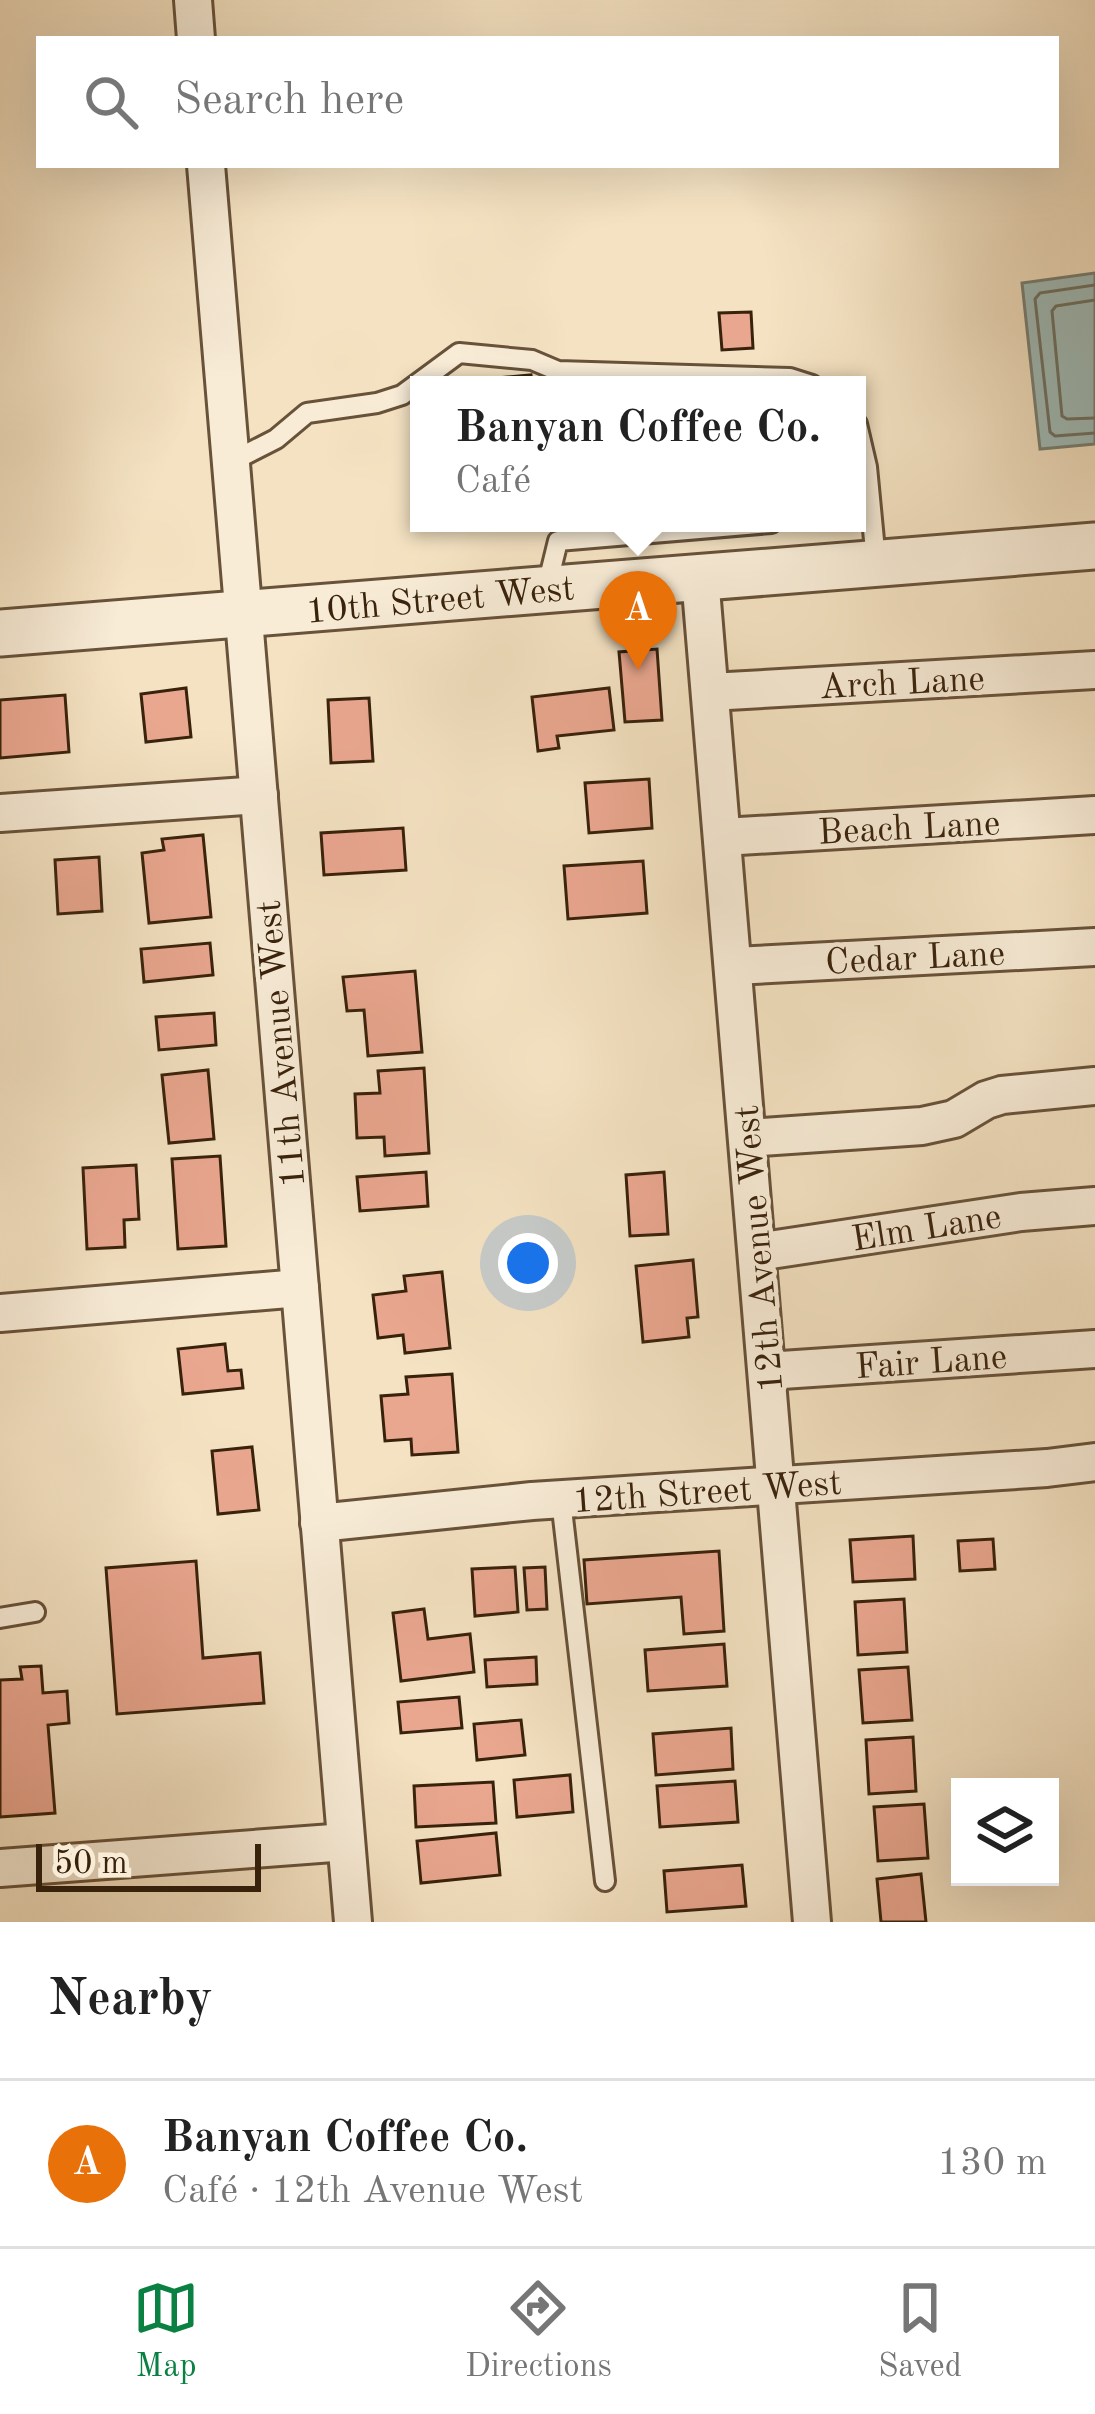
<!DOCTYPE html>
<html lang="en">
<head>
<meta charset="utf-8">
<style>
	:root { --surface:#fff; --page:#f2f2f2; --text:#222; --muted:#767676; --line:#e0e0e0; --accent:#0b8043 }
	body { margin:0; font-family:"Old Standard TT",serif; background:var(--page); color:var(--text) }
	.controls { position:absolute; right:36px; bottom:36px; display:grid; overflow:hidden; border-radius:0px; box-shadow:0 12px 48px #0002 }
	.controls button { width:108px; height:108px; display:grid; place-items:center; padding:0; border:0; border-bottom:3px solid var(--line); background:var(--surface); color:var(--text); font:60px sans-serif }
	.scale { position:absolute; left:36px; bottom:30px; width:225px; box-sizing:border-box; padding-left:12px; border:6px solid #39220b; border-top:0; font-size:33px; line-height:42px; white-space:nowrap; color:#39220b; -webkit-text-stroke:9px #f8ecd7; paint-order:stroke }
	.you { position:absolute; left:528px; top:1263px; width:42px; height:42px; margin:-30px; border:9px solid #fff; border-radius:50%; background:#1a73e8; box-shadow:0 0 0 18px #1a73e833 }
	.badge { display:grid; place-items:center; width:78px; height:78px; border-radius:50%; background:var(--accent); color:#fff; font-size:39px; font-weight:700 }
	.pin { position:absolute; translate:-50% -99px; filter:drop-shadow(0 3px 6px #0008) }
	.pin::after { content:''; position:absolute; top:63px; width:42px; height:36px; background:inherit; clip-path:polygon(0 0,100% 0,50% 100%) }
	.popup { position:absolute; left:410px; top:376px; width:456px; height:156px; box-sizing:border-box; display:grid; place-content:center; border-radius:0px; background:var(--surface); filter:drop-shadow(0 3px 9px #0005); font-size:39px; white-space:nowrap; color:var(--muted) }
	.popup b { font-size:45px; color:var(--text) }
	.popup::after { content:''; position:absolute; left:50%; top:100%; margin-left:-24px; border:24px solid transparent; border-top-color:var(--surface) }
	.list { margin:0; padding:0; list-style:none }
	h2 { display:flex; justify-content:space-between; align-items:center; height:156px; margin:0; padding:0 48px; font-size:51px }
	h2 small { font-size:39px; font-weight:400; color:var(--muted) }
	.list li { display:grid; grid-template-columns:78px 1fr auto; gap:36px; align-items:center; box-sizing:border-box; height:168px; padding:0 48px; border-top:3px solid var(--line) }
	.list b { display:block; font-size:45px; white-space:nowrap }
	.list p { margin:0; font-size:39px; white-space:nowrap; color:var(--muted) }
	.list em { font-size:39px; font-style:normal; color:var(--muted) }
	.icon { flex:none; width:66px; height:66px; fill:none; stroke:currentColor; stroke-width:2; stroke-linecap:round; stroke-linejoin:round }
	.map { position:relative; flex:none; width:1095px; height:1922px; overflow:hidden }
	.search { position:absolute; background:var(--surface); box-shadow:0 12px 48px #0002; left:36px; right:36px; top:36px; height:132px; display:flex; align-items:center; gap:30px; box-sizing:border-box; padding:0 42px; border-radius:0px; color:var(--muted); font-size:45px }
	.sheet { height:324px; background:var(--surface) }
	nav { display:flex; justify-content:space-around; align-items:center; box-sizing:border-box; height:168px; border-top:3px solid var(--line); background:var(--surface); font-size:33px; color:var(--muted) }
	nav a { display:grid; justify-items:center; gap:6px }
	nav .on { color:var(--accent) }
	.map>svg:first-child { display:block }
</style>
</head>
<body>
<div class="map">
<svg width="1095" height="1922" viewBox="0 0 1095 1922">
	<rect width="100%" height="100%" fill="#f4e2c2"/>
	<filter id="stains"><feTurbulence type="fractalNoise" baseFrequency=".00167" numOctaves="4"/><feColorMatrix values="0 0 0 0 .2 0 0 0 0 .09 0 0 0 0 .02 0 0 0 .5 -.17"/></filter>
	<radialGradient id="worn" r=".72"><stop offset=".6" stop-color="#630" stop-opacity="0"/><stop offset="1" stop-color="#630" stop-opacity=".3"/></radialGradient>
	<path fill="#9ebcba" stroke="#767e74" stroke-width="3" d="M1095,273V444L1040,449L1022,283Z"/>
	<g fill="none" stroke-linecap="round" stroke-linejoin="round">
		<g stroke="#6c6f62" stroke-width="3">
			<path d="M1095,285L1040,293L1035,299L1050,432L1055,436L1095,433"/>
			<path d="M1095,300L1056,306L1052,311L1062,416L1067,419L1095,418"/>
		</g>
	</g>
	<g fill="#eaa790" stroke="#39220b" stroke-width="3">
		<path d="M751,312L753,348L722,350L719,313Z"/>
		<path d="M531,375L532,385H452V382Z"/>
		<path d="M657,649L662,720L625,722L619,652Z"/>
		<path d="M186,688L191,737L146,742L141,694Z"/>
		<path d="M609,688L614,730L557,736L559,748L538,751L532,697Z"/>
		<path d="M65,695L69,752L0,758V700Z"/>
		<path d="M369,698L373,761L331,763L328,700Z"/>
		<path d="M649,779L652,828L589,833L585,783Z"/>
		<path d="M403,828L406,870L324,875L321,833Z"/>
		<path d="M203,835L211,917L149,923L142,853L164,850L162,839Z"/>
		<path d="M99,857L102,911L58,914L55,860Z"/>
		<path d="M643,861L647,913L568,919L564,866Z"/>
		<path d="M210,943L213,975L144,982L141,949Z"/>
		<path d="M415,971L422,1052L368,1056L364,1010L347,1011L343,977Z"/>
		<path d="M214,1013L216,1045L159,1050L156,1017Z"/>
		<path d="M424,1068L429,1153L385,1156L384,1137L357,1138L355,1094L380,1093L378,1071Z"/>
		<path d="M208,1070L214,1139L169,1143L162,1075Z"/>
		<path d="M220,1156L226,1246L178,1249L172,1159Z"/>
		<path d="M136,1165L139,1219L124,1220L125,1247L87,1249L83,1168Z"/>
		<path d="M426,1172L428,1206L360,1211L357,1177Z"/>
		<path d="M664,1172L668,1234L630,1236L626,1175Z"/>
		<path d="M693,1260L698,1317L687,1318L689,1337L643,1342L636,1266Z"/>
		<path d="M442,1272L450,1348L405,1353L403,1335L378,1338L373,1295L406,1291L404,1276Z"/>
		<path d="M225,1344L228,1371L241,1370L243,1388L183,1394L178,1349Z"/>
		<path d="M452,1374L458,1452L412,1455L411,1439L385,1441L381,1396L408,1394L406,1377Z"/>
		<path d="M252,1447L259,1510L218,1514L212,1451Z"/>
		<path d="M913,1536L915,1579L853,1582L850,1540Z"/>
		<path d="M993,1539L995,1569L960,1571L958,1541Z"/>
		<path d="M719,1551L724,1631L684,1634L681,1597L587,1604L584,1560Z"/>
		<path d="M196,1561L203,1658L260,1653L264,1703L117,1714L106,1568Z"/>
		<path d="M515,1567L518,1612L475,1616L472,1569Z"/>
		<path d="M545,1567L547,1609L527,1610L524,1568Z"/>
		<path d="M904,1599L907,1652L858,1655L855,1602Z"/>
		<path d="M424,1609L428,1639L470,1634L474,1672L401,1681L393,1613Z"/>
		<path d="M724,1644L727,1686L648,1691L645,1650Z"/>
		<path d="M536,1657L537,1684L487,1687L485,1660Z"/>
		<path d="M41,1666L43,1693L67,1691L69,1723L48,1725L55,1813L0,1817V1680L22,1679L20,1667Z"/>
		<path d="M908,1667L912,1720L863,1723L859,1670Z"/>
		<path d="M459,1697L462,1728L401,1733L398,1702Z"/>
		<path d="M521,1720L525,1755L477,1760L474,1724Z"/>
		<path d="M731,1728L733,1769L656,1775L653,1734Z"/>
		<path d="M913,1737L916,1791L869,1794L866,1740Z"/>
		<path d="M570,1775L573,1812L517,1817L514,1780Z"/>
		<path d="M735,1781L738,1822L660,1827L657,1786Z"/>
		<path d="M493,1782L496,1823L416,1827L414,1786Z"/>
		<path d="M924,1804L928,1858L878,1861L874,1807Z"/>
		<path d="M496,1833L500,1875L421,1883L417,1841Z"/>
		<path d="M742,1865L746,1906L667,1912L664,1871Z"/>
		<path d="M921,1874L926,1922H881L877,1879Z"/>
	</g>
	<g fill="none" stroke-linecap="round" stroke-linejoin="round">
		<defs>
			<g id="service">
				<path d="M857,424L867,467L876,561"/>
				<path d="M231,462L276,439L307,413L377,403L402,395L459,353L532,360L558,371L790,378L812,385"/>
				<path d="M547,586L558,541L771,523"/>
				<path d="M561,1500L605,1881"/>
				<path d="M0,1618L35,1612"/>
			</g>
			<g id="minor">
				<path d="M193,0L196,39"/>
				<path d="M206,165L353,1922"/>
				<path d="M700,577L812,1922"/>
				<path d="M710,692L1095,670"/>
				<path d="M0,813L259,795"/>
				<path d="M723,837L1095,815"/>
				<path d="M734,966L1095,947"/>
				<path d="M748,1138L922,1126L954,1119L986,1100L1002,1095L1095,1086"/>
				<path d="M757,1252L1021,1212L1095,1206"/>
				<path d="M0,1313L300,1288"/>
				<path d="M767,1371L1095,1349"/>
				<path d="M319,1523L532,1501L1047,1468L1095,1462"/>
				<path d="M0,1868L346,1842"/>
			</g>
			<path id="tertiary" d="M0,633L1095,546"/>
		</defs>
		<use href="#service" stroke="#685239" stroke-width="24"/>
		<use href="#minor" stroke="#685239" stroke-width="42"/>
		<use href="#tertiary" stroke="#685239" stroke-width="51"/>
		<use href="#service" stroke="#f8ecd7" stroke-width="18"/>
		<use href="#minor" stroke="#f8ecd7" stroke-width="36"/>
		<use href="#tertiary" stroke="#f8ecd7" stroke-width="45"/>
	</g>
	<g text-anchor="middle" stroke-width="9" stroke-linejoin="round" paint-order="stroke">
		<g font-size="36" fill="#39220b" stroke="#f8ecd7">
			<text transform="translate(440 598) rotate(-5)" y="13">10th Street West</text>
			<text transform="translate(902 681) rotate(-3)" y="13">Arch Lane</text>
			<text transform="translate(909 826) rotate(-3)" y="13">Beach Lane</text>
			<text transform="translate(915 956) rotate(-3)" y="13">Cedar Lane</text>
			<text transform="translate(279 1044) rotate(-95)" y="13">11th Avenue West</text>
			<text transform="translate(926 1226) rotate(-9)" y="13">Elm Lane</text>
			<text transform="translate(757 1249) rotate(-95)" y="13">12th Avenue West</text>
			<text transform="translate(931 1360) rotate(-4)" y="13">Fair Lane</text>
			<text transform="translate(707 1490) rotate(-4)" y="13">12th Street West</text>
		</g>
	</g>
	<rect width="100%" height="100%" filter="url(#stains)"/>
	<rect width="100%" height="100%" fill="url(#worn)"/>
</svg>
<div class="controls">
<button><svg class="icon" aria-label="layers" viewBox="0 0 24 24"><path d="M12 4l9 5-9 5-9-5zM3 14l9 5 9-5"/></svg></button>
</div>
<div class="scale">50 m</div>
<div class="you"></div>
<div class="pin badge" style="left:638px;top:670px;background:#e8710a">A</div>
<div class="popup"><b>Banyan Coffee Co.</b>Café</div>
<div class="search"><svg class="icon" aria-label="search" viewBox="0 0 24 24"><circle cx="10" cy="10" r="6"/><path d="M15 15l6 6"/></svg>Search here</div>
</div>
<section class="sheet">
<h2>Nearby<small></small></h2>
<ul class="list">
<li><span class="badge" style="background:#e8710a">A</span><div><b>Banyan Coffee Co.</b><p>Café · 12th Avenue West</p></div><em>130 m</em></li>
</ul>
</section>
<nav>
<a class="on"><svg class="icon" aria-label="map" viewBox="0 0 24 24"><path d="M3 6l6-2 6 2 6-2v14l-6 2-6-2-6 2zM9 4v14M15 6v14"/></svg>Map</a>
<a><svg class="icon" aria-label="directions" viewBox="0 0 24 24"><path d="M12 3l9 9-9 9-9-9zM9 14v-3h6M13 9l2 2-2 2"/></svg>Directions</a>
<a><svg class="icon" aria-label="saved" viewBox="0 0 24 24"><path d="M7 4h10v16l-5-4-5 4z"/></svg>Saved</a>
</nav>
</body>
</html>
